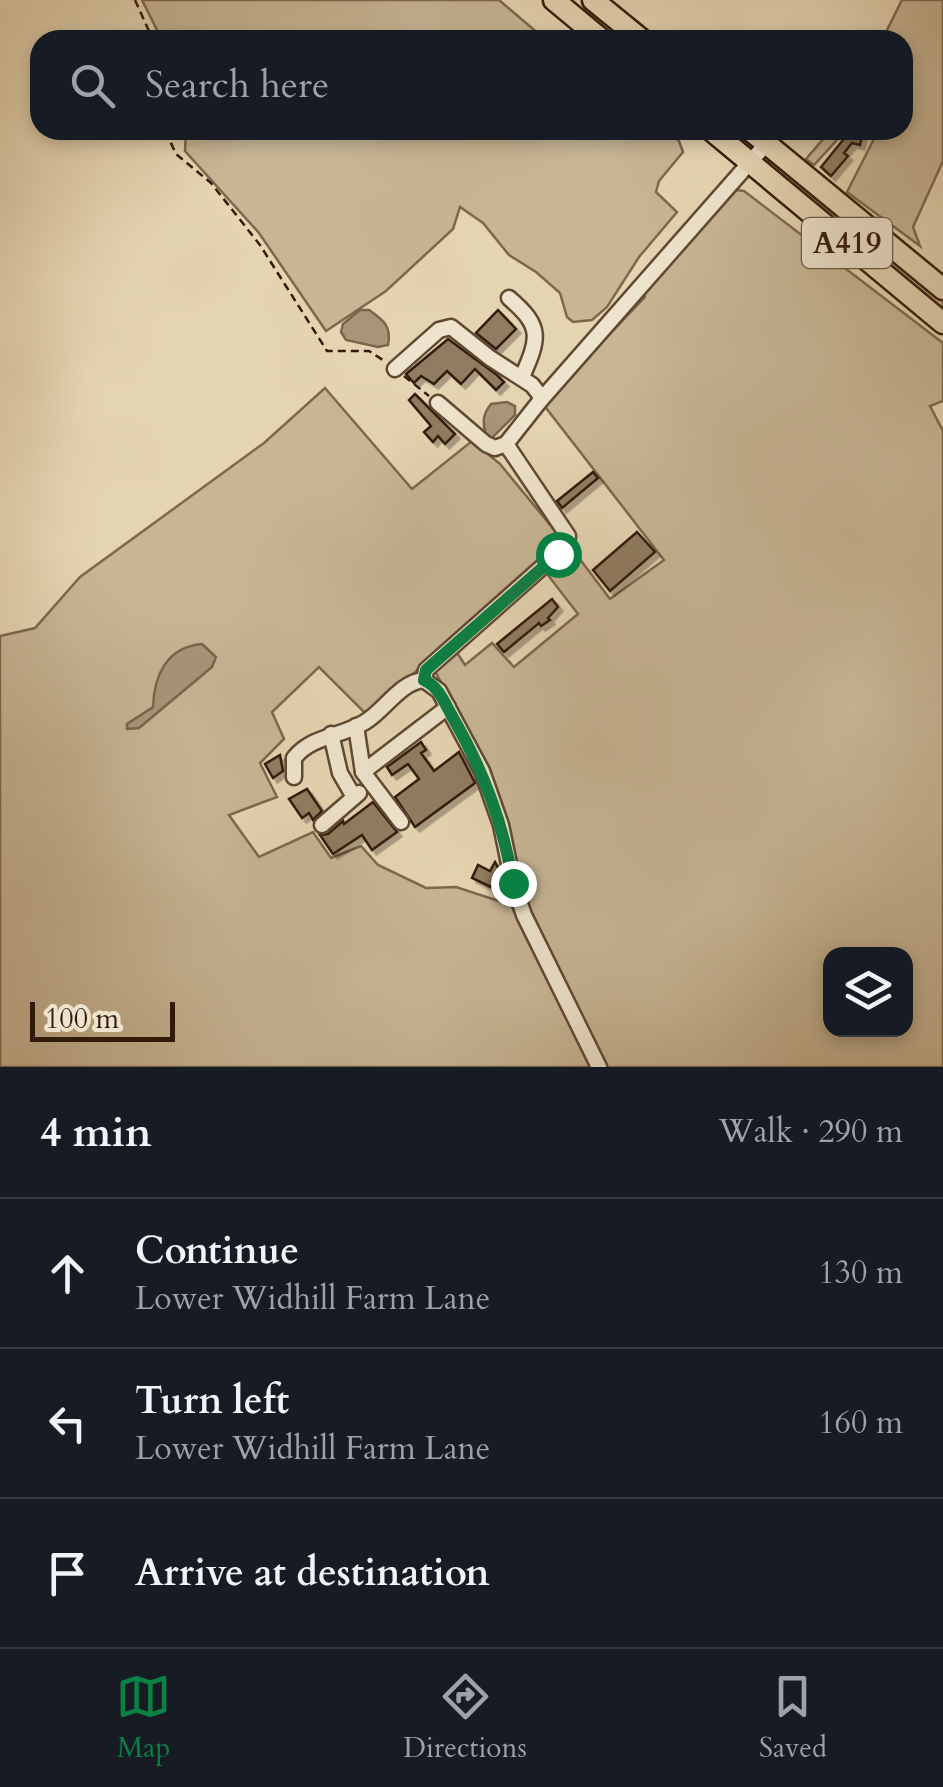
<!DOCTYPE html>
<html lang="en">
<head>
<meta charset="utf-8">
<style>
	:root { --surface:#171b24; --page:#242831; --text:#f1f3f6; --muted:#9ea1a6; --line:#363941; --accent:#0b8043 }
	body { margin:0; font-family:Cardo,serif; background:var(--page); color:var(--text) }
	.controls { position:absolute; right:30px; bottom:30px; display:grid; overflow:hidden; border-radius:20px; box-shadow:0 5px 15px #0003 }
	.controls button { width:90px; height:90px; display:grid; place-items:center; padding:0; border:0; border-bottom:2px solid var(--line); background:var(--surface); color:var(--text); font:50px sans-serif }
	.scale { position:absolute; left:30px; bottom:25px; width:145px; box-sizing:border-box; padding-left:10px; border:5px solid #331b09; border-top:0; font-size:28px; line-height:35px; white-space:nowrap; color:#331b09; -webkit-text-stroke:8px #eee3cc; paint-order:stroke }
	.stop { position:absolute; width:30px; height:30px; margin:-22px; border:8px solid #0b8043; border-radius:50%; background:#fff }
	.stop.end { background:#0b8043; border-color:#fff; box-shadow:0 2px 10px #0008 }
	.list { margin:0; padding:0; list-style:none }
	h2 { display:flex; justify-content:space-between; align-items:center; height:130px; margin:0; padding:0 40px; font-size:42px }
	h2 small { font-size:32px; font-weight:400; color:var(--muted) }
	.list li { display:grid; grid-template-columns:65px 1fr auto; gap:30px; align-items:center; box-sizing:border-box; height:150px; padding:0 40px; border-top:2px solid var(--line) }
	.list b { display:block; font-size:38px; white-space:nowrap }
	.list p { margin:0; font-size:32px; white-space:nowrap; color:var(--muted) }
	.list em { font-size:32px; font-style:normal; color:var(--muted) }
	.icon { flex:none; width:55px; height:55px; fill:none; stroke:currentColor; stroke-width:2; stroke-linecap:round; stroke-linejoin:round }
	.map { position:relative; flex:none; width:943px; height:1067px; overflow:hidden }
	.search { position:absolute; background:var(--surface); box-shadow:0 5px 15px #0003; left:30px; right:30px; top:30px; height:110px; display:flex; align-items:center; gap:25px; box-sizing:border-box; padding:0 35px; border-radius:30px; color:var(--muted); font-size:38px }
	.sheet { height:580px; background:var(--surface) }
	nav { display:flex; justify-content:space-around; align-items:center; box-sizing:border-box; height:140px; border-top:2px solid var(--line); background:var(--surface); font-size:28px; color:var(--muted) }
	nav a { display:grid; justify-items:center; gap:5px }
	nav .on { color:var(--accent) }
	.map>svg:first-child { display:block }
</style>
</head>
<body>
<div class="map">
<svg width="943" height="1067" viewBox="0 0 943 1067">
	<defs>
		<filter id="shadow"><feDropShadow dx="4.5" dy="4.5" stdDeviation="0" flood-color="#0004"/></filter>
	</defs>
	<rect width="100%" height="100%" fill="#e5d4b1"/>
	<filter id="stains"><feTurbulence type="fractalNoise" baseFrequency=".002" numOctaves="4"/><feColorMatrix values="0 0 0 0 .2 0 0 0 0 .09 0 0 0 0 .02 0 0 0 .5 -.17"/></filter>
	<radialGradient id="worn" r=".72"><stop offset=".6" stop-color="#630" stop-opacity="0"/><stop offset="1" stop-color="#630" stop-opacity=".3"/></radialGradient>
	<g fill="#c7b594" stroke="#7d684e" stroke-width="2.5" fill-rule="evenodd">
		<path d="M142,0H499L546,40H162Z"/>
		<path d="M902,0H943V161L913,227L920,246L847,192L876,135L864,130H903V40H882Z"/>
		<path d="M186,130H667L679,141L683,152L659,181L656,192L677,212L639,257L607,307L592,320L573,322L567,317L560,293L536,272L509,255L483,223L460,207L453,229L386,291L326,331L259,233L185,151Z"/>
		<path d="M831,130H846L814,165L806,159Z"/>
		<path d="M774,161L943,298V314L763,162Z"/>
		<path d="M729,189L744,191L943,343V401L930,406L943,431V1067H604L525,909L487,769L435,671L456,651L465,665L492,643L514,667L578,614L547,574L573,550L610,599L664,560L543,404L645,297L642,288ZM830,954H906V1030H830Z"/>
		<path d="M325,388L412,489L472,441L500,464L560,537V543L367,715L319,667L272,712L284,739L260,763L277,797L229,815L259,857L313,832L331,858L361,846L378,865L426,888L456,887L511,905L595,1067H0V636L35,628L80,577L264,443Z"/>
	</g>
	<g fill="#a89578" stroke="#79644c" stroke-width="2.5">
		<path d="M360,310H369C383,320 392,326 388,345L378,347L346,340L341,332L343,324Z"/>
		<path d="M507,402L515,406V415L492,438L486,434C482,422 483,414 491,404Z"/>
		<path d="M202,644L216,657L212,667L139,728L127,729V724L153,707C154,675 167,647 202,644Z"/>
	</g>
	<g fill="#907b60" stroke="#331b09" stroke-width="2.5" filter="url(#shadow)">
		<path d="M845,132L862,136L860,145L852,143L844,153L848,156L831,176L821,167L843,140Z"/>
		<path d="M498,310L516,329L496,349L476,333Z"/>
		<path d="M448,339L497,375L504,382L496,390L475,369L461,384L447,371L434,384L421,376L414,383L406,374Z"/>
		<path d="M415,394L455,434L445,444L438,436L433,442L424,432L431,426L409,400Z"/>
		<path d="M593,472L598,478L562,508L557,501Z"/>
		<path d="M637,532L655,552L610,591L593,570Z"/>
		<path d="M552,599L558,607L548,618L550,620L541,626L539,623L504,652L497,644Z"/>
		<path d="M421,742L426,750L421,753L434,771L459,752L475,783L415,827L395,797L419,779L408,764L392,775L387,767Z"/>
		<path d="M280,755L283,771L273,778L265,764Z"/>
		<path d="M307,789L322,811L313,820L309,813L302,818L289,799Z"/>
		<path d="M373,802L397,832L372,850L362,835L333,854L320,835L328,834L343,821L344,824Z"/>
		<path d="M495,862L500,871L491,887L472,878L478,865L490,871Z"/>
	</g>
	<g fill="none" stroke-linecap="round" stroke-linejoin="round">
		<defs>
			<g id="minor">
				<path d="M509,298C543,327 539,338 522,377"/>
				<path d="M395,369L439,330L451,327L490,358L532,385L540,395V401"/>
				<path d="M438,403L486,444L495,448L506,444"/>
				<path d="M506,444L540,401L766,144"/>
				<path d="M424,680L439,691L482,771L501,825L513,883L524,915L599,1067"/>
				<path d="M356,726L363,772L401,822"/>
				<path d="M331,734L340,773L354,797"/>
				<path d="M363,772L448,707"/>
				<path d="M294,777V758C313,735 341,737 365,722C385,710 400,682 424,680L426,670L567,545L568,536L506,444"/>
				<path d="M322,825L359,793"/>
			</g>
			<g id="highway">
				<path d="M554,0L602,40"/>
				<path d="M593,0L642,40"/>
				<path d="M711,130L943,323"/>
				<path d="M750,130L943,289"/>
			</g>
		</defs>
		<use href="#minor" stroke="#604933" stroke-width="19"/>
		<use href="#highway" stroke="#331b09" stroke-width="25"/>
		<g stroke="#331b09" stroke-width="2.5" stroke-dasharray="8 5" stroke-linecap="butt">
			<path d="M135,0L153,40"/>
			<path d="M170,130V141L176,154L211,183L260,245L327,351H369L386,362"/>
			<path d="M404,376L429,396"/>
		</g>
		<use href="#minor" stroke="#eee3cc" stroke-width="14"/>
		<use href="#highway" stroke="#e5d4b1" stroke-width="20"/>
	</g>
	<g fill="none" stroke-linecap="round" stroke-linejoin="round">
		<path stroke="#0b8043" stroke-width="12" d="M513,883C503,822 483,770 452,716C444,702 439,687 424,680L426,670L558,554"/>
	</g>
	<g text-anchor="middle" stroke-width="10" stroke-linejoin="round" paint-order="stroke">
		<rect fill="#eee3cc" stroke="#6b5744" stroke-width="2.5" x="802" y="218" width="90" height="50" rx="8"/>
		<g font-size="30" font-weight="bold" fill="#331b09">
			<text x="847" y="253">A419</text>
		</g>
	</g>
	<rect width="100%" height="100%" filter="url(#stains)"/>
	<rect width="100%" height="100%" fill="url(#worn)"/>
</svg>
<div class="controls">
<button><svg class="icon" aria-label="layers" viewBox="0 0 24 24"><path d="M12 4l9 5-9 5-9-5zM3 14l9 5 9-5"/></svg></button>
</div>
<div class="scale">100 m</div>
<div class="stop" style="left:558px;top:554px"></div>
<div class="stop end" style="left:513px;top:883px"></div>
<div class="search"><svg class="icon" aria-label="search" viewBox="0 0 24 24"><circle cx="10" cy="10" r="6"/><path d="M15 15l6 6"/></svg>Search here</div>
</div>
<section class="sheet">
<h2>4 min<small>Walk · 290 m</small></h2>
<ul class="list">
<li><svg class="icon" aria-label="ahead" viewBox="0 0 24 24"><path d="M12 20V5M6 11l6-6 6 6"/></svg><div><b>Continue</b><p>Lower Widhill Farm Lane</p></div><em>130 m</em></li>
<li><svg class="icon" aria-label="left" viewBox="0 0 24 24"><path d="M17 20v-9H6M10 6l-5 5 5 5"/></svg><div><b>Turn left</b><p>Lower Widhill Farm Lane</p></div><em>160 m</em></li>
<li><svg class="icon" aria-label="arrive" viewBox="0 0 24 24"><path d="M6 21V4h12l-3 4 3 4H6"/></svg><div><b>Arrive at destination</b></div></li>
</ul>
</section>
<nav>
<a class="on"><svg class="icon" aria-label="map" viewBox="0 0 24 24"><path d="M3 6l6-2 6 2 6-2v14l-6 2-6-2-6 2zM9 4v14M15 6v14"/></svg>Map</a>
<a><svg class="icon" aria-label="directions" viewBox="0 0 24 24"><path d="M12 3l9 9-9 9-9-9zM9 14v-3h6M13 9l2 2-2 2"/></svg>Directions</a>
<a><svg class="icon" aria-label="saved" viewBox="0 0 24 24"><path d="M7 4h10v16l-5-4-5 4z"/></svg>Saved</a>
</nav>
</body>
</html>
